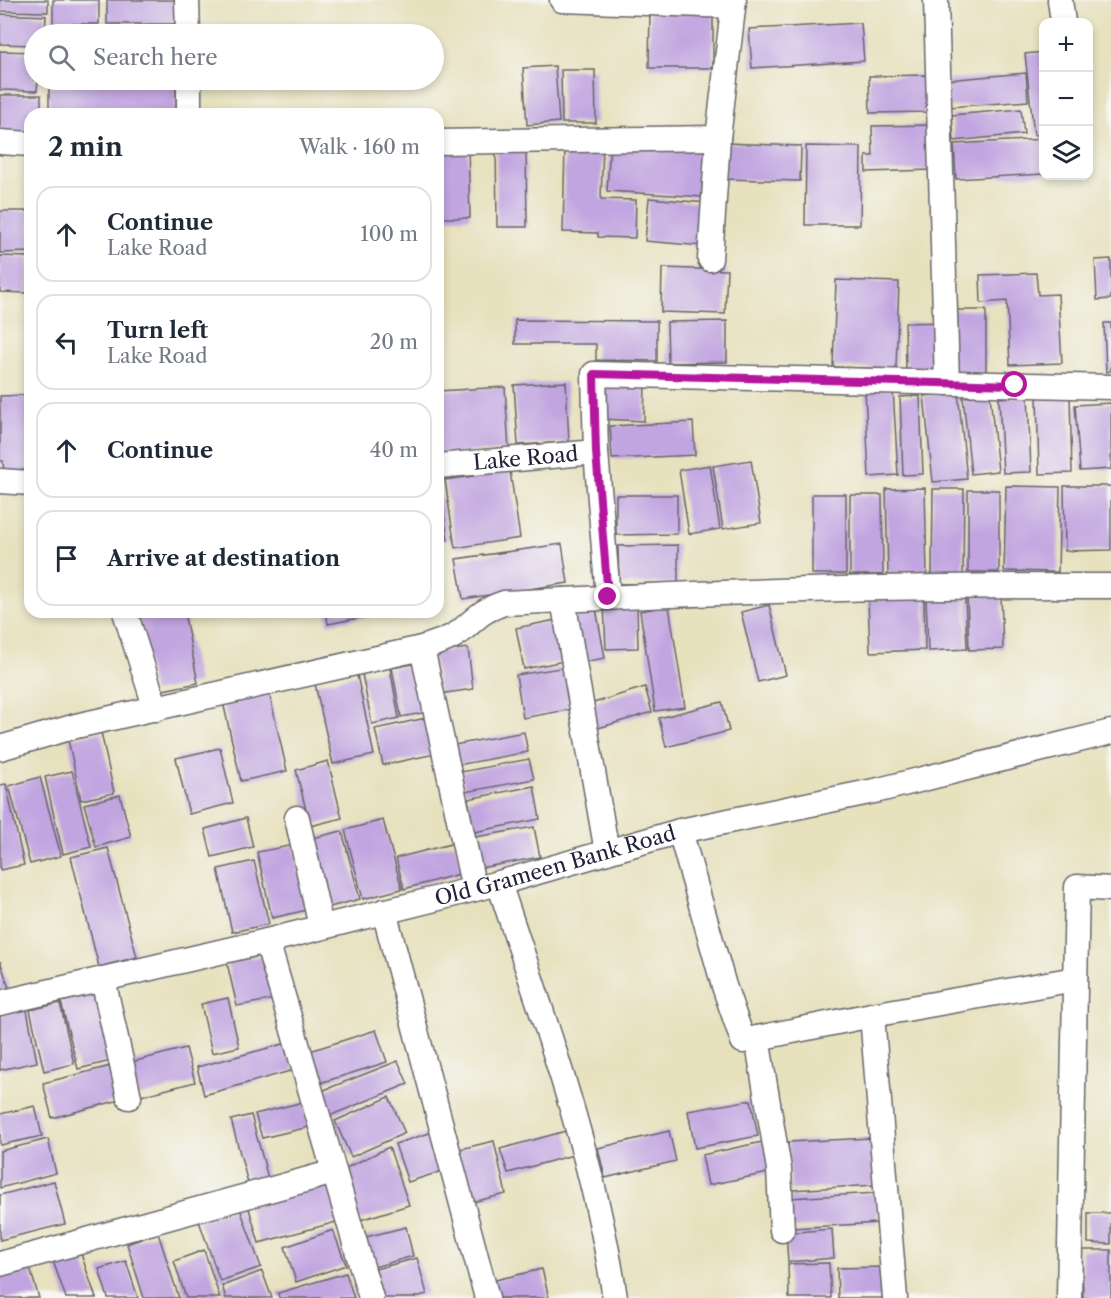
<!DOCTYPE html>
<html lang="en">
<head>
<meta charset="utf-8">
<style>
	:root { --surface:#fff; --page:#f6f6f7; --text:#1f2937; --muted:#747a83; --line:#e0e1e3 }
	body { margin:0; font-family:"Libre Caslon Text",serif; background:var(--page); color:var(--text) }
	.controls { position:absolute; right:18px; top:18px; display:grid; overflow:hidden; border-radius:12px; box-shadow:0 3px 9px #0003 }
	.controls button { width:54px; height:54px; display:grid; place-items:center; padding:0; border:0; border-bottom:2px solid var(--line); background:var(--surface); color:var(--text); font:30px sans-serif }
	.stop { position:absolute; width:18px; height:18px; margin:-14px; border:4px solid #b5179e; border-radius:50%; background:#fff }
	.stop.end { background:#b5179e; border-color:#fff; box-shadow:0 2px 6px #0008 }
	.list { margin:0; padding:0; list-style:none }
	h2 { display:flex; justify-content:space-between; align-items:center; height:78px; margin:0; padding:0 24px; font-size:26px }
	h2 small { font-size:20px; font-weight:400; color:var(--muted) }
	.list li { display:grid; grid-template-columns:39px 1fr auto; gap:18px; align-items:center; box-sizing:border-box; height:96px; margin:0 12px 12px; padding:0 12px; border:2px solid var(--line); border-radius:18px }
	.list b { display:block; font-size:22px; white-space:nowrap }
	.list p { margin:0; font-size:20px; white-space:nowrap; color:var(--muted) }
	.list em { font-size:20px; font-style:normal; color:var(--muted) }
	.icon { flex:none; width:33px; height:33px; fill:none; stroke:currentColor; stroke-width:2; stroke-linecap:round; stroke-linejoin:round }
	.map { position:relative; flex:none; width:1111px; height:1298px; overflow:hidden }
	.search { position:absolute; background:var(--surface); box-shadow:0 3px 9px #0003; left:24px; top:24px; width:420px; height:66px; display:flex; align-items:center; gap:15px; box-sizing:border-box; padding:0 21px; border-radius:33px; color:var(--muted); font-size:22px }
	.panel { position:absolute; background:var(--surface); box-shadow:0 3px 9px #0003; left:24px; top:108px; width:420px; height:510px; border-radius:18px }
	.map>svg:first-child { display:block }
</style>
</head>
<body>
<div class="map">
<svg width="1111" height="1298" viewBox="0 0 1111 1298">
	<rect width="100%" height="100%" fill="#f6f6f2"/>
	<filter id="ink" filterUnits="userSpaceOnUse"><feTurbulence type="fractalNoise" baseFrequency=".0167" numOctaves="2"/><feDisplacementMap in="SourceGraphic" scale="12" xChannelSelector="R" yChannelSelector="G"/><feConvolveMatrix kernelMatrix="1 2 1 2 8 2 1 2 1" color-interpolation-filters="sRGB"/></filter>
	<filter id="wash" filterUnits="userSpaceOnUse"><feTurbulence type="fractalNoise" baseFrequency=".008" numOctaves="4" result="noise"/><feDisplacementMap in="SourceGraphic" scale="24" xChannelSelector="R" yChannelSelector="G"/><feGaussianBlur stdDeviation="1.35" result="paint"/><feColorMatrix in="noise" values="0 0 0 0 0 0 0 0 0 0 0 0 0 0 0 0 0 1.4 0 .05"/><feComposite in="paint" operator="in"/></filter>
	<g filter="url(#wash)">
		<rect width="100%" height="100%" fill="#e7e1be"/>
		<g id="blocks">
			<g fill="#c1a5e0">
				<path d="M0,0H48V12L0,11Z"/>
				<rect x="53" y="0" width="46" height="24"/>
				<rect x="107" y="0" width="68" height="24"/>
				<path d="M650,10L713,11V68H649Z"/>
				<path d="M0,14L46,16L45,34H34V45L0,44Z"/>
				<path d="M861,23L864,61L752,68L749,29Z"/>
				<path d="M0,51L34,52V80H38L37,91L0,90Z"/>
				<path d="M1044,52V134L1034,135L1025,54Z"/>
				<path d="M555,66L559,122L527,125L523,68Z"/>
				<path d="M561,70H595L596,123H562Z"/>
				<path d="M1026,73L1028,101L949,107L947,80Z"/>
				<path d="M930,75L931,112L870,113L869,76Z"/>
				<path d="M49,82L176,83V114H49Z"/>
				<path d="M0,95H41V114H30V135H0Z"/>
				<path d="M1021,109L1024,134L954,141L952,115Z"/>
				<path d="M932,125L933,170L866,172V156H873L872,126Z"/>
				<path d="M1044,139V174L956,179L954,144Z"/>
				<path d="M610,143L707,148L704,197L607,191Z"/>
				<path d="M725,143L801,146L800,181L724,179Z"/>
				<path d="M526,144L527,227H497L496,145Z"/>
				<path d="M565,145L603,146L601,199L636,200L635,238L598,237V233L563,232Z"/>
				<path d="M438,146H468L470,218H438Z"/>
				<path d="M806,146L861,147L860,225H805Z"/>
				<path d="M649,198L707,203L703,246L645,241Z"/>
				<path d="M0,211H30V252L0,253Z"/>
				<path d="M0,256L28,257L27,293L0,292Z"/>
				<path d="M1111,259V299L1097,300L1095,260Z"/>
				<path d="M662,268L727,270L725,314L661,312Z"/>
				<path d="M1036,273L1038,295L1058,294L1062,363L1010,365L1007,301L981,303L980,275Z"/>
				<path d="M836,280L899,282L896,369L833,367Z"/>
				<path d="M950,310H986V373H949Z"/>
				<path d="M515,320L657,321V361L596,360V344H515Z"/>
				<path d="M727,321V362L668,363L667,322Z"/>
				<path d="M942,322L943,370L906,371L905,323Z"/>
				<path d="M1104,323H1111V371L1106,372Z"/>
				<path d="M566,382L569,442L518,445L514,385Z"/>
				<path d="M603,382L645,384L644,421L601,419Z"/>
				<path d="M505,387L509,450L438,454V391Z"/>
				<path d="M893,389L898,475L869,477L865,390Z"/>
				<path d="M958,392L967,479L933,482L924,396Z"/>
				<path d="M30,395V475H4L3,461H0V396Z"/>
				<path d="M990,395L998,471L971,474L963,397Z"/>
				<path d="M920,396L923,474L903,475L900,397Z"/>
				<path d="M1028,396L1031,472L1003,473L999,398Z"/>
				<path d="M1070,396L1072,473L1039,474L1037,397Z"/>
				<path d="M1111,403V469L1080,471L1075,405Z"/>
				<path d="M693,422L695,455L612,459L610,426Z"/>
				<path d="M751,460L761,523L723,529L713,466Z"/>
				<path d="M710,465L720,529L689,534L679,470Z"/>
				<path d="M510,471L520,538L455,548L445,480Z"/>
				<path d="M438,477L448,540L438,542Z"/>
				<path d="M1006,486L1060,487L1058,572L1004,571Z"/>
				<path d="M1064,486H1111V550L1065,551Z"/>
				<path d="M925,488L927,577H888L886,489Z"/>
				<path d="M933,489H964L963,575H932Z"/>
				<rect x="968" y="490" width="31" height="82"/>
				<rect x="812" y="494" width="34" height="80"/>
				<path d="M616,495H677V534L616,535Z"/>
				<path d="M850,495H882L883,575H850Z"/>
				<path d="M562,544L568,583L463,599L456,559Z"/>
				<path d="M678,545V583L619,584L618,546Z"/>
				<path d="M1001,595L1003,649L969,650L967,596Z"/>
				<path d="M965,596L967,649L928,651L926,597Z"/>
				<path d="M924,598L925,650L870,652L868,599Z"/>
				<path d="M595,603L605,658L578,663L568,608Z"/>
				<path d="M637,604L638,648L606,649L604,605Z"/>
				<path d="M769,605L786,675L758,682L741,612Z"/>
				<path d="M669,606L685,707L655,711L640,611Z"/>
				<path d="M137,612H184L198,683L153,692Z"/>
				<path d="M326,612H385V613L328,624Z"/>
				<path d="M556,620L564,661L524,669L516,628Z"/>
				<path d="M468,648L473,689L439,694L433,653Z"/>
				<path d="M418,663L428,712L401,717L392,668Z"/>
				<path d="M566,667L573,709L523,718L516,675Z"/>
				<path d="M390,668L399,718L372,724L362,674Z"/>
				<path d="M357,675L374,755L333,764L315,684Z"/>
				<path d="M645,687L652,712L595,729L587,705Z"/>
				<path d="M269,692L287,771L241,781L223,702Z"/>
				<path d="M722,702L729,731L666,747L659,718Z"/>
				<path d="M426,718L435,754L383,765L375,729Z"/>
				<path d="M101,732L114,793L81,800L68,739Z"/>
				<path d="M524,732L528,752L458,765L454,745Z"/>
				<path d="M220,748L233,803L189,814L176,758Z"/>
				<path d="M529,759L534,779L465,792L461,772Z"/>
				<path d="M328,761L342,818L310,826L296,770Z"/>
				<path d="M72,771L91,847L63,854L45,777Z"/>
				<path d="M40,777L61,856L30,864L9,786Z"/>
				<path d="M6,784L24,865L0,870V785Z"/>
				<path d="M534,786L540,819L474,832L468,799Z"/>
				<path d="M120,795L131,837L96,847L84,804Z"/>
				<path d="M246,818L253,847L212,857L205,829Z"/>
				<path d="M383,820L402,889L363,899L345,830Z"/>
				<path d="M534,827L540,857L480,868L475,837Z"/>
				<path d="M342,831L360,899L326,908L308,839Z"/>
				<path d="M455,843L463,873L404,889L396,858Z"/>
				<path d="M294,845L307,910L272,918L257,852Z"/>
				<path d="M108,848L137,957L99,967L71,857Z"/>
				<path d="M254,861L269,924L232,932L218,869Z"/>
				<path d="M265,955L275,999L237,1006L227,963Z"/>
				<path d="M0,961L10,991L0,994Z"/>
				<path d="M98,993L115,1060L78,1069L61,1002Z"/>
				<path d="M228,998L239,1047L212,1053L201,1004Z"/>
				<path d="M60,1003L74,1064L44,1071L30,1010Z"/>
				<path d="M27,1010L37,1062L0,1070V1015Z"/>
				<path d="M376,1030L387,1062L320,1083L310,1051Z"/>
				<path d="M287,1043L294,1070L204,1095L197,1067Z"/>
				<path d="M186,1048L195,1082L137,1097L128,1063Z"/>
				<path d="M398,1061L408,1084L329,1116L319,1092Z"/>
				<path d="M111,1066L120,1100L52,1118L43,1083Z"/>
				<path d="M389,1097L405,1133L351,1157L335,1121Z"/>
				<path d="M751,1100L758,1136L695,1148L688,1111Z"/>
				<path d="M303,1102L309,1127L262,1138L255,1114Z"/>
				<path d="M35,1106L42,1136L0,1145V1114Z"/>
				<path d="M251,1115L268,1178L248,1183L231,1120Z"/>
				<path d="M439,1130L452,1168L408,1182L395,1144Z"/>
				<path d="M566,1131L573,1155L508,1173L500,1149Z"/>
				<path d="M669,1131L676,1161L605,1178L598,1148Z"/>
				<path d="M872,1138L875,1185L791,1190L788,1142Z"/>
				<path d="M48,1139L56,1173L0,1188V1151Z"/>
				<path d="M494,1141L506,1194L468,1203L456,1150Z"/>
				<path d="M767,1141L773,1172L708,1185L702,1155Z"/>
				<path d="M389,1147L409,1205L357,1221L342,1170Z"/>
				<path d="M54,1181L65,1224L0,1240V1195Z"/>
				<path d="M329,1183L340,1221L259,1243L248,1205Z"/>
				<path d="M877,1193L878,1223L792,1228L790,1198Z"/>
				<path d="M239,1206L261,1267L220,1281L199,1221Z"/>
				<path d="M1088,1213H1111V1244L1088,1243Z"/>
				<path d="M406,1227L413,1256L371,1268L362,1238Z"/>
				<path d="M832,1229L834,1258L788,1262L786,1233Z"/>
				<path d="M333,1230L346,1265L296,1282L285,1247Z"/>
				<path d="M158,1233L179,1298H144L127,1244Z"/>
				<path d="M79,1248L96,1298H66L52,1258Z"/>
				<path d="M204,1250L220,1298H186L174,1261Z"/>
				<path d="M1082,1250H1111V1298H1083Z"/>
				<path d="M417,1258L427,1294L412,1298H379L372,1270Z"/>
				<path d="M27,1259L39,1298H0V1268Z"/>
				<path d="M126,1261L138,1298H108L99,1269Z"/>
				<path d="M829,1263L831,1298H789L788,1264Z"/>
				<path d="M886,1267L887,1298H838L837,1268Z"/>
				<path d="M542,1269L549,1298H495L491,1281Z"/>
				<path d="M262,1271L272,1298H226L222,1286Z"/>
				<path d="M346,1273L354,1298H279L278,1293Z"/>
			</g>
		</g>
	</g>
	<g filter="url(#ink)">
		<use href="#blocks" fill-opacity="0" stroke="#676569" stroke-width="1.5"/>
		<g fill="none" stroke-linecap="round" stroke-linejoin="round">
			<defs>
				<g id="minor">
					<path d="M187,0L188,34"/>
					<path d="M562,0L733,6"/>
					<path d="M936,0L947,383"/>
					<path d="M1060,0L1063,22"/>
					<path d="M189,80V114"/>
					<path d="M0,142L30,144"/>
					<path d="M438,142L718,138"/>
					<path d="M710,259L718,138L734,0"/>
					<path d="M596,452L608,597"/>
					<path id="s1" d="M438,466L596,452L594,374L1111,387"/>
					<path d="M0,481L30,483"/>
					<path d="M563,600L607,852"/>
					<path d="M125,612L156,709"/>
					<path d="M422,648L474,889"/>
					<path d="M0,748L76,726L422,648C436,643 450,640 461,631C479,616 481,611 504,603C706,592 909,585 1111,586"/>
					<path d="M297,818L321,927"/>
					<path d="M680,831L724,986L743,1041L872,1015L1075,979"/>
					<path d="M499,883C544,1020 594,1156 615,1298"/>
					<path d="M384,911L487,1298"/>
					<path d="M267,941L371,1298"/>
					<path d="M103,979L129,1097"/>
					<path id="s2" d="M0,1003L267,941L499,883L680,831L879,790L1111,732"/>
					<path d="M872,1015L895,1298"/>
					<path d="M757,1038L779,1169L782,1230"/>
					<path d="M0,1264L334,1172"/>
					<path d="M1069,1298L1077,887L1111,889"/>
				</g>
			</defs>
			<use href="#minor" stroke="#676569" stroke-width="27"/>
			<use href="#minor" stroke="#fff" stroke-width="24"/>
		</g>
	</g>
	<g fill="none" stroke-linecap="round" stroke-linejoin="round" filter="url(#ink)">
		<path stroke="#b5179e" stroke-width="8" d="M608,597L596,452L594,374L1015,385"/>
	</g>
	<g text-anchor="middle" stroke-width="4.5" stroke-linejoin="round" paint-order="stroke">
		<g font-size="21" fill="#22223b" stroke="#f6f6f2">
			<text dy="7" stroke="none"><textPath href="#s1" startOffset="88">Lake Road</textPath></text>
			<text dy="7" stroke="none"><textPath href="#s2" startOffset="572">Old Grameen Bank Road</textPath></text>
		</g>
	</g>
</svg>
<div class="controls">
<button>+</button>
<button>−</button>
<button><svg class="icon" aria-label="layers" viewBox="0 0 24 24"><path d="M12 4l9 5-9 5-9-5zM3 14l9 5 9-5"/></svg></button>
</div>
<div class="stop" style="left:1015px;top:385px"></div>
<div class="stop end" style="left:608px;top:597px"></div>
<div class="search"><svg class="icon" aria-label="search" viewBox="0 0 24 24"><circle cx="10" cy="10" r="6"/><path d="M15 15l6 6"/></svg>Search here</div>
<section class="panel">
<h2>2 min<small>Walk · 160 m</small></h2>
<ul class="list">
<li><svg class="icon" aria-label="ahead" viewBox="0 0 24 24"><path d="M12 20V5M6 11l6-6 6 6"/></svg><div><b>Continue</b><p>Lake Road</p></div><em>100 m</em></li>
<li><svg class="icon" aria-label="left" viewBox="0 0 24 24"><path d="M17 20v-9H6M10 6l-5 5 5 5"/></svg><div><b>Turn left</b><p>Lake Road</p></div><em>20 m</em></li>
<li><svg class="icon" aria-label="ahead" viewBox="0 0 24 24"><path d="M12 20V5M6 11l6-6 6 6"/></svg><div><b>Continue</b></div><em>40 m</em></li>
<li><svg class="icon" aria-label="arrive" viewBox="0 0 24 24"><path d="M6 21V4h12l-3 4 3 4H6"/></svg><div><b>Arrive at destination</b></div></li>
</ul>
</section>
</div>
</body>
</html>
